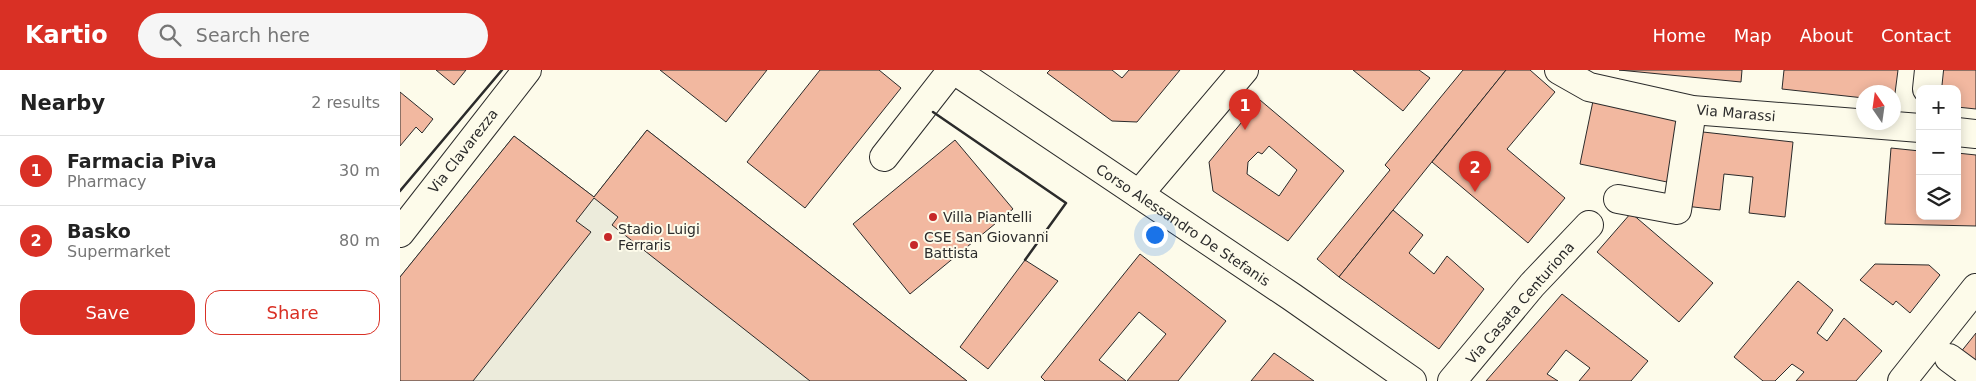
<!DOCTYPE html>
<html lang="en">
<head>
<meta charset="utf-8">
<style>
	:root { --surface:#fff; --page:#f6f6f6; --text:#222; --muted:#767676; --line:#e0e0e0; --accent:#d93025 }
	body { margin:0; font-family:"DejaVu Sans",sans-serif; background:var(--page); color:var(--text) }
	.controls { position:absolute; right:15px; top:15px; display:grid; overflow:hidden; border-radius:10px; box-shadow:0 2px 12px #0003 }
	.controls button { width:45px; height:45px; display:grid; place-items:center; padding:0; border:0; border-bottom:1px solid var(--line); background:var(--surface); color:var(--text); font:25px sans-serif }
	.compass { position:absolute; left:1456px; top:15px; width:45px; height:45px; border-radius:50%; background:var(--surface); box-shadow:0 2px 12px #0003; rotate:347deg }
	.you { position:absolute; left:754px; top:164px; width:18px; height:18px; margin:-12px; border:4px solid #fff; border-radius:50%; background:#1a73e8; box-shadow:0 0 0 8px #1a73e833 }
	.badge { display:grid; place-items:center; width:32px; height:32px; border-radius:50%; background:var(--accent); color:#fff; font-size:16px; font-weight:700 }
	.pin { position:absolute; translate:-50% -41px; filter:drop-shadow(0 1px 2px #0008) }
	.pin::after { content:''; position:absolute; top:26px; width:18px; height:15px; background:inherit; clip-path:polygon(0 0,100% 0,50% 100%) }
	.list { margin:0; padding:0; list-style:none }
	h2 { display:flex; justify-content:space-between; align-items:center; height:65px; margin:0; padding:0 20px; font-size:21px }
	h2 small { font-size:16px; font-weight:400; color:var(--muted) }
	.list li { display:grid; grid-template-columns:32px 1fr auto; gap:15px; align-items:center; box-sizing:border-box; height:70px; padding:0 20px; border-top:1px solid var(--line) }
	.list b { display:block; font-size:19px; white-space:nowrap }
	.list p { margin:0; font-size:16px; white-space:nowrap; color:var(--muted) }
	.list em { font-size:16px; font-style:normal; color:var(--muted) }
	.actions { display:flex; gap:10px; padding:15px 20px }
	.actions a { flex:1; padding:11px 0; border:1px solid var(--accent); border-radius:15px; text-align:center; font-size:18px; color:var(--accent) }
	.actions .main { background:var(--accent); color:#fff }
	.icon { flex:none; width:28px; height:28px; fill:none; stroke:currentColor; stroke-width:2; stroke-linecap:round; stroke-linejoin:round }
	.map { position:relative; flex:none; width:1576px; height:311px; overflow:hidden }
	header { display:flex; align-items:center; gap:30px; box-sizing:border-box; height:70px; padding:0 25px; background:var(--accent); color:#fff }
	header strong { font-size:24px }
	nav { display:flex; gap:28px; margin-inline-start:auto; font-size:18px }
	.search { width:350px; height:45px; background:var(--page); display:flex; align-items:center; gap:12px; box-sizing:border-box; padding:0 18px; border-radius:28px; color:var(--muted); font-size:19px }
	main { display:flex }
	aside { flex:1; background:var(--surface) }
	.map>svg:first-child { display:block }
</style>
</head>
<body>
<header>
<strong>Kartio</strong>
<div class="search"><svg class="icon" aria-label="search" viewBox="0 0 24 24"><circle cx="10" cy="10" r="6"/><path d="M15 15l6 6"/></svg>Search here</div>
<nav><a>Home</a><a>Map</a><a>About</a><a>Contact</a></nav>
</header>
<main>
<aside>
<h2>Nearby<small>2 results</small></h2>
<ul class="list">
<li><span class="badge">1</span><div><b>Farmacia Piva</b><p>Pharmacy</p></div><em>30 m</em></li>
<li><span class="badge">2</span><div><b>Basko</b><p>Supermarket</p></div><em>80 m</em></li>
</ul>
<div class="actions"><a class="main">Save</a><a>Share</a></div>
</aside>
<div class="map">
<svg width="1576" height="311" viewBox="0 0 1576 311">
	<rect width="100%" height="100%" fill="#fdfbea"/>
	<path fill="#ecebdb" stroke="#74746e" d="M247,60L567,311H0V207L114,66L194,127Z"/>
	<g fill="#f2b8a0" stroke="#2b2b2b" fill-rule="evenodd">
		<path d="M36,0H66L54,15Z"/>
		<path d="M260,0H367L326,52Z"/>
		<path d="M420,0H479L501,18L405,138L347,92Z"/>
		<path d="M650,0H712L722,8L729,0H780L737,52L712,51L647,3Z"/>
		<path d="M953,0H1019L1030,8L1003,41Z"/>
		<path d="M1063,0H1106L939,207L917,189L990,100L985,95Z"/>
		<path d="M1106,0H1130L1155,22L1107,79L1165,128L1128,173L1032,92Z"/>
		<path d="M1219,0H1342L1341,12Z"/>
		<path d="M1384,0H1498L1494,31V22H1464V28L1382,19Z"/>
		<path d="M1538,0H1576V39L1557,37V19H1536Z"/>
		<path d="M0,22L33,49L22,63L16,57L0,76Z"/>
		<path d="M860,30L944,101L888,171L813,121L809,92ZM869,76L897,100L879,126L847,104L848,92L858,82L862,84Z"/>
		<path d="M1193,31L1280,49L1267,112L1180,94Z"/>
		<path d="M247,60L567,311H410L212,155L218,147L194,128L176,151L191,162L73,311H0V207L114,66L194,127Z"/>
		<path d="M1294,61L1393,72L1385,147L1349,143L1353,107L1324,104L1320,140L1285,136Z"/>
		<path d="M555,70L613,139L510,224L453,154Z"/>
		<path d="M1491,78L1520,81V146H1557V83L1576,85V156L1485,154Z"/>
		<path d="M993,140L1023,165L1009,183L1034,204L1047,186L1084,219L1039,279L939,207Z"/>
		<path d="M1231,143L1313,213L1279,252L1197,182Z"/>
		<path d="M740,184L826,251L778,311H727L766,264L739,242L699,290L726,311H645L641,307Z"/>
		<path d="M625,190L658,211L588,299L560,277Z"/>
		<path d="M1475,194L1529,195L1540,205L1510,243L1496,231L1493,235L1460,210Z"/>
		<path d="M1398,211L1433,240L1417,263L1427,271L1444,248L1482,281L1456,311H1396L1404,302L1392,294L1375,311H1363L1334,287Z"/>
		<path d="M1162,224L1248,291L1231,311H1179L1190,298L1166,280L1147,304L1158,311H1086Z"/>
		<path d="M1576,263V296L1560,283Z"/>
		<path d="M874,283L914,311H851Z"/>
	</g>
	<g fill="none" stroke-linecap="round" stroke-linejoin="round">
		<defs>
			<g id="minor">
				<path d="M1159,0L1189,17L1292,40L1520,58"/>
				<path d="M1527,19L1529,0"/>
				<path d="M1557,62L1576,64"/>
				<path d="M484,87L552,0"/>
				<path d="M739,124L844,0"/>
				<path d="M1218,129L1277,140L1292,40"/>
				<path d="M0,163L127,0"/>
				<path d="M1549,288L1576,308"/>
				<path d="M1052,311L1132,215L1189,155"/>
				<path d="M1502,311L1576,218"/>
			</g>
			<path id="major" d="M554,0L892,227L1012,311"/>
		</defs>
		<use href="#minor" stroke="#2b2b2b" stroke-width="30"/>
		<use href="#major" stroke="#2b2b2b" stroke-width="30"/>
		<use href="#minor" stroke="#fdfbea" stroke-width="28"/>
		<use href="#major" stroke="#fdfbea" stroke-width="28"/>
		<g stroke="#2b2b2b" stroke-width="2.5">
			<path d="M533,42L666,133L625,190"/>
			<path d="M0,121L102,0"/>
		</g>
	</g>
	<g fill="#c62828" stroke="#fdfbea" stroke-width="2">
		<circle cx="533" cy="147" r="5"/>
		<circle cx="208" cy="167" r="5"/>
		<circle cx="514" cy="175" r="5"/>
	</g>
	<g text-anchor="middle" stroke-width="4" stroke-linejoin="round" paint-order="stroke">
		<g font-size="14" fill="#2b2b2b" stroke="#fdfbea">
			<text transform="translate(1336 43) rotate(5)" y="5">Via Marassi</text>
			<text transform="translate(63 81) rotate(-52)" y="5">Via Clavarezza</text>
			<text transform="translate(783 155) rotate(34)" y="5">Corso Alessandro De Stefanis</text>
			<text transform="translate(1120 233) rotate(-49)" y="5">Via Casata Centuriona</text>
		</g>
		<g font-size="14" fill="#2b2b2b" stroke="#fdfbea" text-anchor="start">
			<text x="543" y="152">Villa Piantelli</text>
			<text x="218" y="164">Stadio Luigi<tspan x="218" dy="16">Ferraris</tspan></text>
			<text x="524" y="172">CSE San Giovanni<tspan x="524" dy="16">Battista</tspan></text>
		</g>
	</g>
</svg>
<div class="controls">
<button>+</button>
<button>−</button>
<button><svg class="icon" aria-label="layers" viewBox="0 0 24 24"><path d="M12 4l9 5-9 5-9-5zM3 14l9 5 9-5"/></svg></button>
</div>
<svg class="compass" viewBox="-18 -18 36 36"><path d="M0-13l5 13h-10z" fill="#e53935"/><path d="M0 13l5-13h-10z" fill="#767676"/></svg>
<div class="you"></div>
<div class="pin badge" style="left:845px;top:60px">1</div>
<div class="pin badge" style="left:1075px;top:122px">2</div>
</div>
</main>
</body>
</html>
